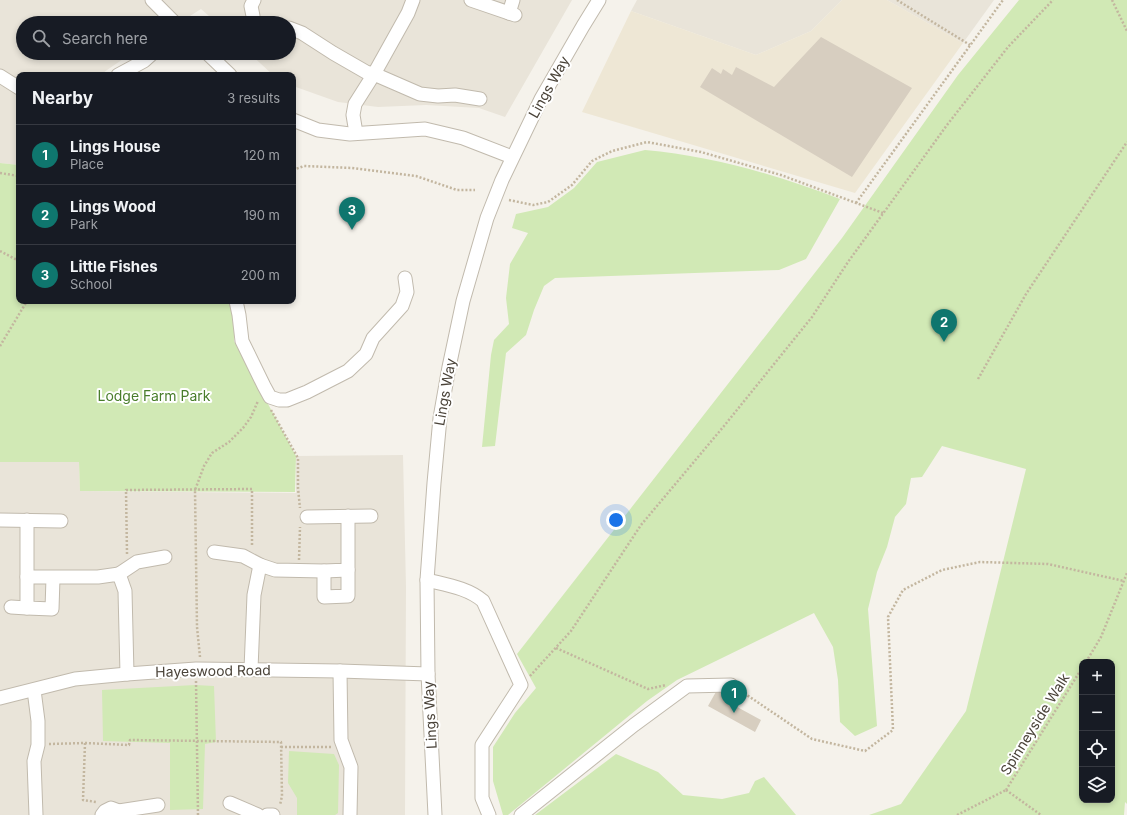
<!DOCTYPE html>
<html lang="en">
<head>
<meta charset="utf-8">
<style>
	:root { --surface:#171b24; --page:#20242c; --text:#f1f3f6; --muted:#9ea1a6; --line:#363941; --accent:#0f766e }
	body { margin:0; font-family:Inter,sans-serif; background:var(--page); color:var(--text) }
	.controls { position:absolute; right:12px; bottom:12px; display:grid; overflow:hidden; border-radius:8px; box-shadow:0 2px 6px #0003 }
	.controls button { width:36px; height:36px; display:grid; place-items:center; padding:0; border:0; border-bottom:1px solid var(--line); background:var(--surface); color:var(--text); font:20px sans-serif }
	.you { position:absolute; left:616px; top:520px; width:14px; height:14px; margin:-10px; border:3px solid #fff; border-radius:50%; background:#1a73e8; box-shadow:0 0 0 6px #1a73e833 }
	.badge { display:grid; place-items:center; width:26px; height:26px; border-radius:50%; background:var(--accent); color:#fff; font-size:13px; font-weight:700 }
	.pin { position:absolute; translate:-50% -33px; filter:drop-shadow(0 1px 2px #0008) }
	.pin::after { content:''; position:absolute; top:21px; width:14px; height:12px; background:inherit; clip-path:polygon(0 0,100% 0,50% 100%) }
	.list { margin:0; padding:0; list-style:none }
	h2 { display:flex; justify-content:space-between; align-items:center; height:52px; margin:0; padding:0 16px; font-size:17px }
	h2 small { font-size:13px; font-weight:400; color:var(--muted) }
	.list li { display:grid; grid-template-columns:26px 1fr auto; gap:12px; align-items:center; box-sizing:border-box; height:60px; padding:0 16px; border-top:1px solid var(--line) }
	.list b { display:block; font-size:15px; white-space:nowrap }
	.list p { margin:0; font-size:13px; white-space:nowrap; color:var(--muted) }
	.list em { font-size:13px; font-style:normal; color:var(--muted) }
	.icon { flex:none; width:22px; height:22px; fill:none; stroke:currentColor; stroke-width:2; stroke-linecap:round; stroke-linejoin:round }
	.map { position:relative; flex:none; width:1127px; height:815px; overflow:hidden }
	.search { position:absolute; background:var(--surface); box-shadow:0 2px 6px #0003; left:16px; top:16px; width:280px; height:44px; display:flex; align-items:center; gap:10px; box-sizing:border-box; padding:0 14px; border-radius:22px; color:var(--muted); font-size:15px }
	.panel { position:absolute; background:var(--surface); box-shadow:0 2px 6px #0003; left:16px; top:72px; width:280px; height:232px; border-radius:8px }
	.map>svg:first-child { display:block }
</style>
</head>
<body>
<div class="map">
<svg width="1127" height="815" viewBox="0 0 1127 815">
	<rect width="100%" height="100%" fill="#f5f2eb"/>
	<g fill="#e9e4d9">
		<path d="M0,0H572L505,117L479,108L426,105L378,107L338,102L293,86V75H273L249,53H289V23H217L201,9L179,23H23V53H132L107,70L101,75H19V165L0,163Z"/>
		<path d="M637,0H842L811,31L756,55L631,11Z"/>
		<path d="M887,0H994L963,43Z"/>
		<path d="M403,455L406,587L405,815H0V462H79L80,491L296,493V456Z"/>
	</g>
	<path fill="#eee7d5" d="M842,0H887L963,43L855,193L582,112L631,11L756,55L811,31Z"/>
	<g fill="#d1e9b5" fill-rule="evenodd">
		<path d="M1019,0H1127V804L1125,802L1124,815H869L901,804L966,711L1026,469L942,446L922,477L911,478L906,504L895,517L887,547L877,572L868,609L877,726L855,736L840,722L838,680L833,647L814,613L677,680L647,701L508,815H503L493,781V747L515,713L536,688L517,654L842,238L958,75ZM1082,662H1112V800H1082Z"/>
		<path d="M645,150C712,156 778,175 840,199L806,259L779,270L555,278L544,286L534,310L526,335L506,353L495,446L482,447L491,355L494,340L509,324L506,298L510,264L528,233L512,228L516,214L548,207L574,188L597,162Z"/>
		<path d="M0,163L19,165V301H230L234,314V341L296,456L295,492L80,491L79,462H0Z"/>
		<path d="M195,685L214,686L216,742L205,744L203,809L170,810V743L103,741L102,690Z"/>
		<path d="M289,751L334,754L339,765L338,813L335,815H297V798L288,783Z"/>
		<path d="M616,754L658,772L683,795L722,799L749,793L755,781L764,777L796,815H535Z"/>
	</g>
	<g fill="#d7cec0">
		<path d="M821,37L912,88L852,177L700,87L712,68L721,74L723,69L732,75L736,67L774,87Z"/>
		<path d="M717,690L730,698L728,702L761,720L755,732L708,706Z"/>
	</g>
	<g fill="none" stroke-linecap="round" stroke-linejoin="round">
		<defs>
			<g id="minor">
				<path d="M152,0L175,23"/>
				<path d="M471,0L515,15"/>
				<path d="M509,13L513,0"/>
				<path d="M253,16L251,6L254,0"/>
				<path d="M289,28L302,33L333,53L366,72L374,74L420,94L438,96L455,95L480,99"/>
				<path d="M207,53L230,75"/>
				<path d="M118,75L144,61L153,53"/>
				<path d="M0,76L19,88"/>
				<path d="M293,120L318,130L350,134L425,129L463,138L512,157"/>
				<path d="M356,133L353,115L355,104L374,74L408,13L413,0"/>
				<path d="M236,301L239,315L242,341L264,386L270,397L279,400H287L307,392L348,371L366,354L373,338L402,306L407,292L405,278"/>
				<path d="M307,517L371,516"/>
				<path d="M0,520L61,521"/>
				<path d="M27,520V577H98L119,574L125,591L127,674"/>
				<path d="M214,552L243,556L260,565"/>
				<path d="M324,571V597L348,596V570"/>
				<path d="M119,574L137,562L165,557"/>
				<path d="M27,577V608L52,609L53,578"/>
				<path d="M427,580C447,585 468,588 483,601L521,685L482,745V798L489,815"/>
				<path d="M11,607L27,608"/>
				<path d="M251,669L254,595L260,565L275,570L324,571L348,570V516"/>
				<path d="M340,671L341,740L351,767L350,815"/>
				<path d="M34,690L38,721V745L34,761L36,815"/>
				<path d="M0,698L75,679L127,674L196,669L340,671L428,674"/>
				<path d="M230,803L258,815"/>
				<path d="M119,811L158,805"/>
				<path d="M102,815L105,811L111,808L119,811L122,815"/>
				<path d="M267,815H273"/>
				<path d="M435,815L428,674L427,580L434,483L440,418L449,367L463,301L487,218L502,180L541,99L583,26L599,0"/>
				<path d="M521,815L634,725L687,686L731,685"/>
			</g>
		</defs>
		<use href="#minor" stroke="#c1baad" stroke-width="15"/>
		<g stroke="#c3b69f" stroke-width="2.5" stroke-dasharray="2 2" stroke-linecap="butt">
			<path d="M897,0L970,45"/>
			<path d="M1112,0L1127,31"/>
			<path d="M293,170L304,166L352,168L416,176L457,190H475"/>
			<path d="M0,173L19,176"/>
			<path d="M509,200L533,205L548,202L572,185L592,161L612,151L647,142L701,152L781,175L883,213"/>
			<path d="M856,203L1003,0"/>
			<path d="M0,251L19,261"/>
			<path d="M0,346L27,301"/>
			<path d="M978,379L1026,294L1127,142"/>
			<path d="M271,410L298,458V488L300,508"/>
			<path d="M127,554L126,490L252,489V547"/>
			<path d="M299,560L300,527"/>
			<path d="M556,648L648,689L666,685"/>
			<path d="M200,657L197,627L195,490L204,466L212,453L229,442L243,428L251,417L258,401"/>
			<path d="M1086,662L1101,637L1127,573"/>
			<path d="M530,676L571,631L641,525L724,426L812,317L848,262L947,125L1008,47L1053,0"/>
			<path d="M196,681L198,815"/>
			<path d="M741,691L812,739L865,751L893,730L888,617L903,590L942,570L980,562L1048,564L1124,581"/>
			<path d="M85,743L83,800L96,802"/>
			<path d="M49,744L85,743L129,745L130,740L281,742L282,796L280,805"/>
			<path d="M281,747H331"/>
			<path d="M1006,790L1082,668"/>
			<path d="M1006,790L1041,815"/>
			<path d="M957,815L1006,790"/>
		</g>
		<use href="#minor" stroke="#fff" stroke-width="13"/>
	</g>
	<g text-anchor="middle" stroke-width="4" stroke-linejoin="round" paint-order="stroke">
		<g font-size="14" fill="#4a4339" stroke="#fff">
			<text transform="translate(549 87) rotate(-61)" y="5">Lings Way</text>
			<text transform="translate(445 392) rotate(-80)" y="5">Lings Way</text>
			<text transform="translate(213 671) rotate(-1)" y="5">Hayeswood Road</text>
			<text transform="translate(430 715) rotate(-93)" y="5">Lings Way</text>
			<text transform="translate(1035 724) rotate(-58)" y="5">Spinneyside Walk</text>
		</g>
		<g font-size="14" fill="#497d2b" stroke="#fff">
			<text x="154" y="401">Lodge Farm Park</text>
		</g>
	</g>
</svg>
<div class="controls">
<button>+</button>
<button>−</button>
<button><svg class="icon" aria-label="locate" viewBox="0 0 24 24"><circle cx="12" cy="12" r="6"/><path d="M12 2v4M12 18v4M2 12h4M18 12h4"/></svg></button>
<button><svg class="icon" aria-label="layers" viewBox="0 0 24 24"><path d="M12 4l9 5-9 5-9-5zM3 14l9 5 9-5"/></svg></button>
</div>
<div class="you"></div>
<div class="pin badge" style="left:734px;top:713px">1</div>
<div class="pin badge" style="left:944px;top:342px">2</div>
<div class="pin badge" style="left:352px;top:230px">3</div>
<div class="search"><svg class="icon" aria-label="search" viewBox="0 0 24 24"><circle cx="10" cy="10" r="6"/><path d="M15 15l6 6"/></svg>Search here</div>
<section class="panel">
<h2>Nearby<small>3 results</small></h2>
<ul class="list">
<li><span class="badge">1</span><div><b>Lings House</b><p>Place</p></div><em>120 m</em></li>
<li><span class="badge">2</span><div><b>Lings Wood</b><p>Park</p></div><em>190 m</em></li>
<li><span class="badge">3</span><div><b>Little Fishes</b><p>School</p></div><em>200 m</em></li>
</ul>
</section>
</div>
</body>
</html>
